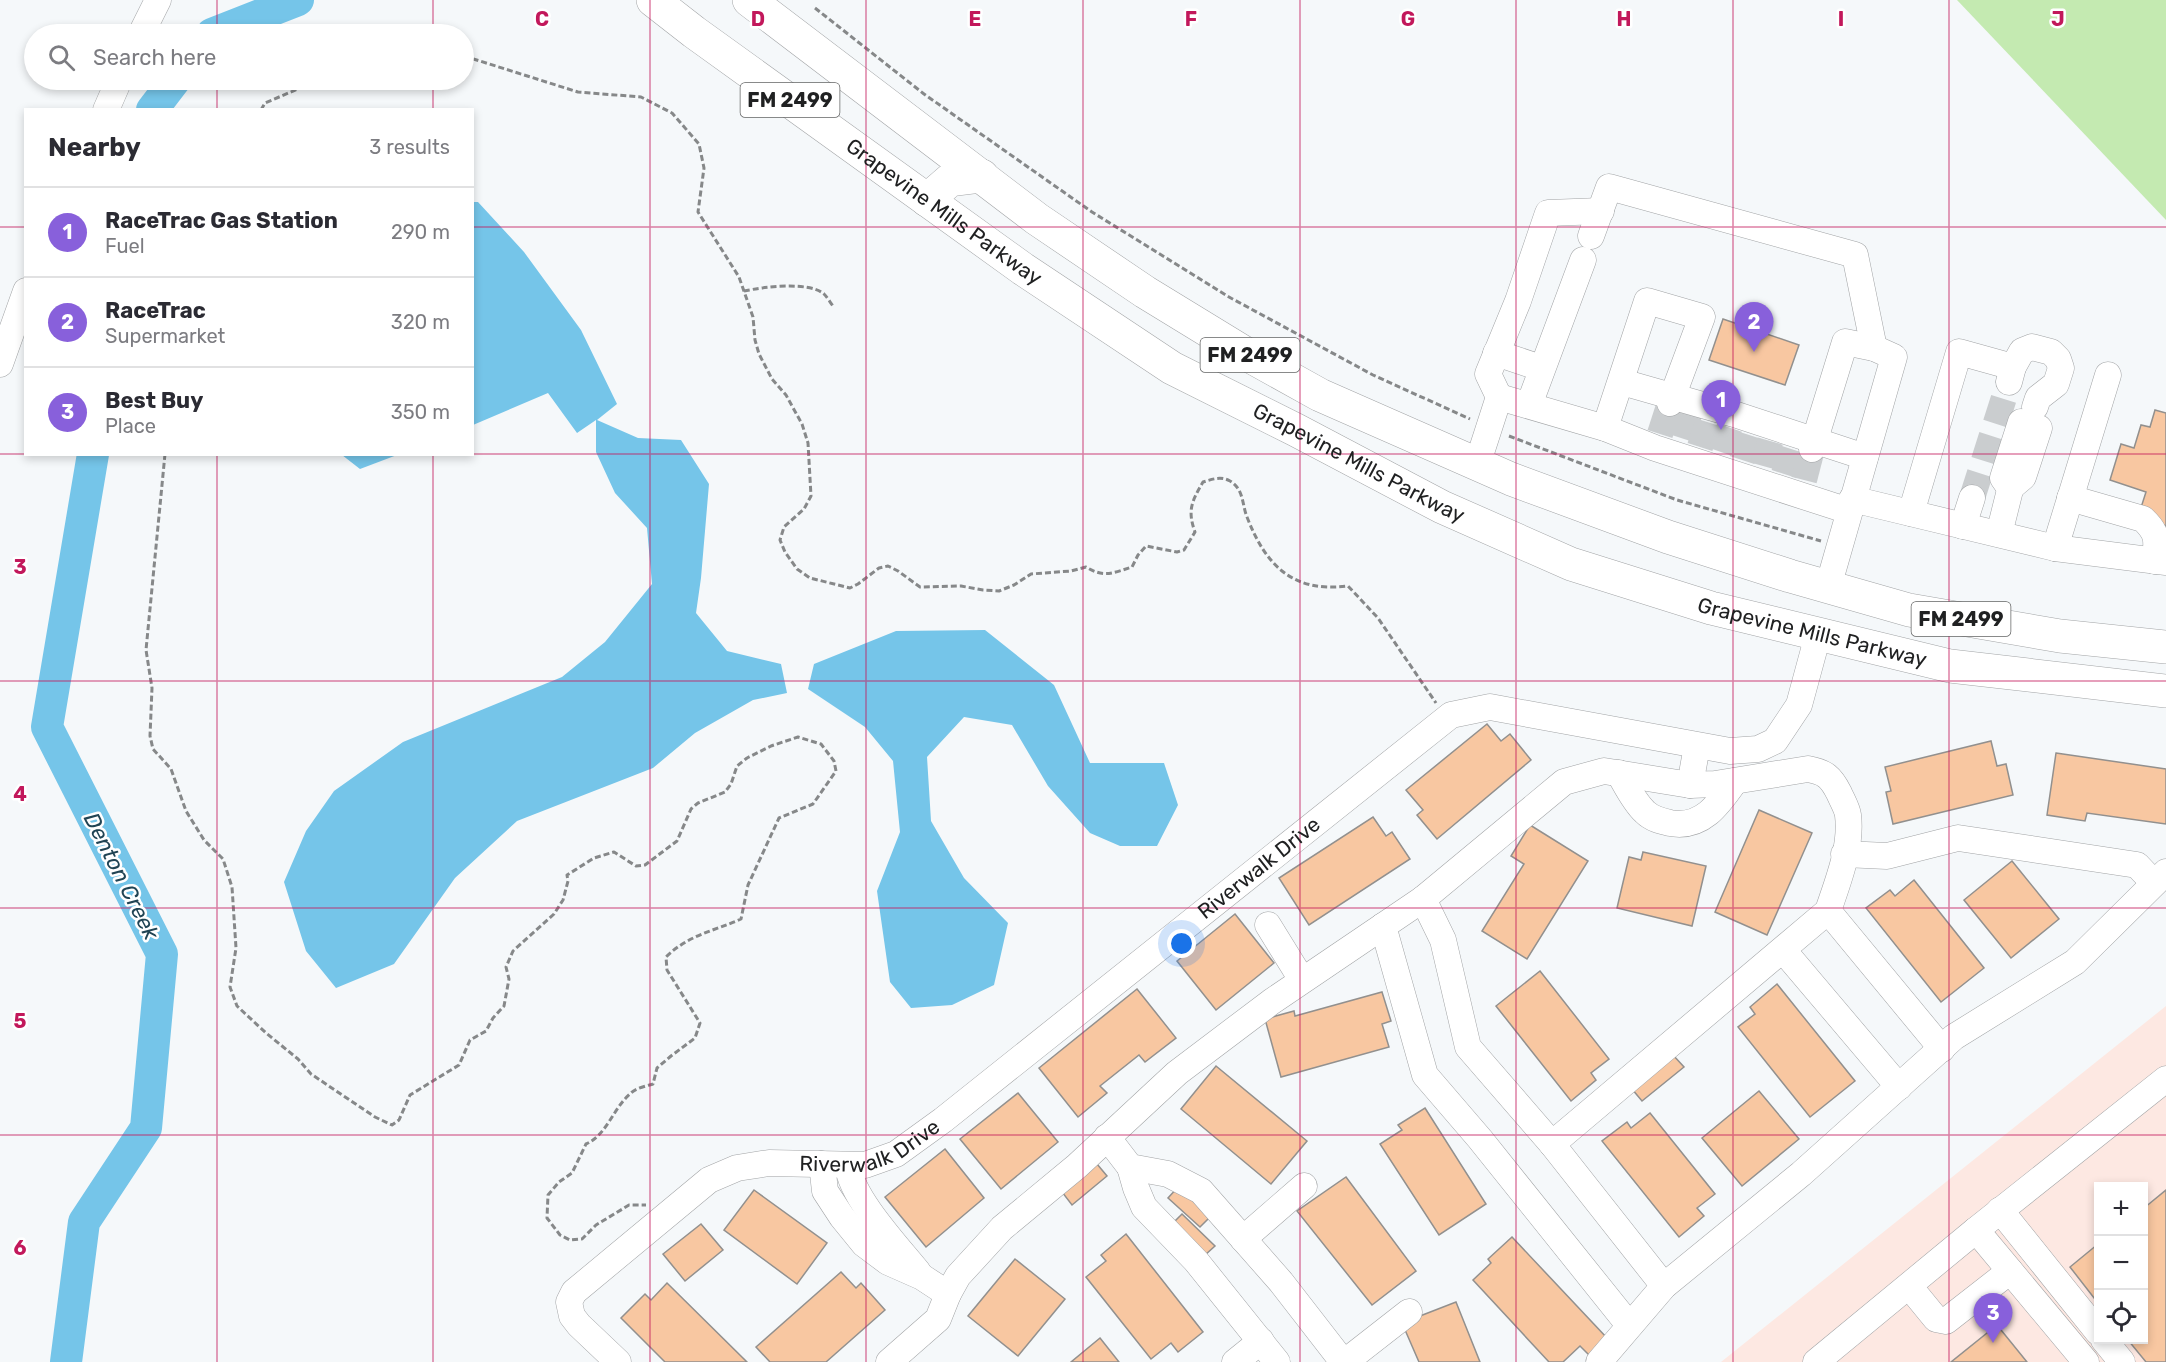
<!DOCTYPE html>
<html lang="en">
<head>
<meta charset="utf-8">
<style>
	:root { --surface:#fff; --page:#f2f2f3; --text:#2b2b33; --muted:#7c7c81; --line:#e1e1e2; --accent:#8860db }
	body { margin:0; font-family:Rubik,sans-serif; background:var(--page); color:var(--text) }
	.controls { position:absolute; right:18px; bottom:18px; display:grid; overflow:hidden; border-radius:0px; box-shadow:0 3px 9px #0003 }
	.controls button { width:54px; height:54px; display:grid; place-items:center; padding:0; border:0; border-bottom:2px solid var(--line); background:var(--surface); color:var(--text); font:30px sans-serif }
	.you { position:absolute; left:1182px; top:944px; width:21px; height:21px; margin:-15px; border:4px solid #fff; border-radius:50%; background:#1a73e8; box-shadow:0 0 0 9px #1a73e833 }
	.badge { display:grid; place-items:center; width:39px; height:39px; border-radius:50%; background:var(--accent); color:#fff; font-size:20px; font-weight:700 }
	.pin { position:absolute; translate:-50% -50px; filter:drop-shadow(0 2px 3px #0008) }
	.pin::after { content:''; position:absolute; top:32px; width:21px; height:18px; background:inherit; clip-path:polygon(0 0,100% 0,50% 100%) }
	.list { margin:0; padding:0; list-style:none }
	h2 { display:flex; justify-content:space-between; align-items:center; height:78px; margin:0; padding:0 24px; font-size:26px }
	h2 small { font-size:20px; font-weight:400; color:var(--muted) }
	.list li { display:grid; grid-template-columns:39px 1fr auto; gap:18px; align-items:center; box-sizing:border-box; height:90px; padding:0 24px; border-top:2px solid var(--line) }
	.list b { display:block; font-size:22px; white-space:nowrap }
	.list p { margin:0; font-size:20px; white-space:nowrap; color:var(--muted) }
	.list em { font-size:20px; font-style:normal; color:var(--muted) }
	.icon { flex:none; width:33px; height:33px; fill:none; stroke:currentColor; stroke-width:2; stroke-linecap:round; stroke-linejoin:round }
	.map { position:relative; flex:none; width:2166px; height:1362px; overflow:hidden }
	.search { position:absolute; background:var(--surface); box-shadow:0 3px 9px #0003; left:24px; top:24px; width:450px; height:66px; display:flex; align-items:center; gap:15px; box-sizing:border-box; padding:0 21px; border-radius:33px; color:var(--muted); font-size:22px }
	.panel { position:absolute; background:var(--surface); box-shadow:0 3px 9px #0003; left:24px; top:108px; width:450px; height:348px; border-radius:0px }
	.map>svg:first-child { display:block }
</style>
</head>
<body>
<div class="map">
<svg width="2166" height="1362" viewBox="0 0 2166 1362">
	<rect width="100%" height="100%" fill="#f5f8fa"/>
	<path fill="#fde8e2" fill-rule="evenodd" d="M2166,1006V1362H1721ZM2098,1186H2144V1340H2098Z"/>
	<path fill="#c4eab1" d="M1957,0H2166V220Z"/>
	<g fill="#75c5e9">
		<path d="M473,202H478L524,252L581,330L617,404L597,420L638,438L681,440L709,484L701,578L696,613L727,651L781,664L787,693L753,700L695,733L653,768L517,821L455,878L394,964L336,988L306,951L284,882L306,831L334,791L403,742L562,677L605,642L652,584L647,528L615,493L596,452V420L577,433L548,393L473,425Z"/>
		<path d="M342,455H397L360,469Z"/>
		<path d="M985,630L1054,685L1090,763H1164L1178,805L1157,846H1120L1090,833L1048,786L1012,725L964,717L927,757L931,821L964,878L1008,923L994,985L952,1005L911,1008L890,982L877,891L900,832L893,761L865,727L808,689L814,664L896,631Z"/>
	</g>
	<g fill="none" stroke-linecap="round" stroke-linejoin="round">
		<g stroke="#75c5e9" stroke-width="32">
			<path d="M212,34L298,0"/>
			<path d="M152,110L175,80"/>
			<path d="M66,1362L84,1222L146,1128L162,954L47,727L93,454"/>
		</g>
	</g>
	<g fill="#f8c7a1" stroke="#92908e" stroke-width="1.5">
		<path d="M1723,319L1799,345L1785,385L1709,360Z"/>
		<path d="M2155,410L2166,413V526L2138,517L2146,492L2110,480L2121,444L2134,448L2141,425L2150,427Z"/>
		<path d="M1487,724L1501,741L1510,734L1531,760L1437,839L1417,815L1423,810L1406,790Z"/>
		<path d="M1991,741L1997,766L2006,764L2013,795L1893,824L1886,792L1891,791L1885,767Z"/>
		<path d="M2056,753L2166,769V824L2087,813L2085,821L2047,815Z"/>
		<path d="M1759,810L1812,833L1767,935L1715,912Z"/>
		<path d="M1373,817L1386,836L1392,832L1410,859L1309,925L1279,878Z"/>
		<path d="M1530,825L1588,861L1527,959L1482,931L1524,864L1511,856Z"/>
		<path d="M1643,852L1706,866L1692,926L1617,908L1629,857L1641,860Z"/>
		<path d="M2012,861L2059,919L2011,958L1964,900Z"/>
		<path d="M1914,880L1984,968L1941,1002L1866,908L1890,890L1895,896Z"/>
		<path d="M1235,914L1274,963L1216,1010L1177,961Z"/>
		<path d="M1540,971L1609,1059L1591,1073L1596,1080L1571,1101L1496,1006Z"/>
		<path d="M1777,984L1855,1081L1810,1117L1738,1027L1755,1014L1750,1007Z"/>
		<path d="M1137,989L1176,1038L1145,1062L1139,1055L1100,1086L1107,1093L1078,1117L1039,1068Z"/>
		<path d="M1382,992L1391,1021L1382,1024L1389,1047L1281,1077L1265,1019L1294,1011L1295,1016Z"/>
		<path d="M1673,1055L1684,1067L1642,1101L1632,1089Z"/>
		<path d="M1216,1066L1307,1141L1271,1184L1181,1109Z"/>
		<path d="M1759,1091L1799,1139L1742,1186L1702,1138Z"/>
		<path d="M1018,1093L1058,1142L1001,1189L960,1139Z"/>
		<path d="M1425,1108L1486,1204L1439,1235L1380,1144L1402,1130L1398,1125Z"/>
		<path d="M1650,1113L1715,1194L1697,1208L1704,1216L1679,1237L1602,1141L1627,1122L1631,1128Z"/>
		<path d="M945,1149L984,1198L926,1247L885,1197Z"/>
		<path d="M1097,1164L1107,1176L1072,1205L1062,1192Z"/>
		<path d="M1346,1177L1416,1271L1372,1305L1297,1211Z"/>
		<path d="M1178,1187L1210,1217L1200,1227L1168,1198Z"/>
		<path d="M754,1190L827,1243L797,1284L724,1230Z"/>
		<path d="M2166,1190V1362H2146L2128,1340H2144V1208Z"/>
		<path d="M1182,1214L1215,1246L1205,1255L1172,1224Z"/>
		<path d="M701,1224L723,1250L685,1281L663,1254Z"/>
		<path d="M1126,1234L1203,1332L1178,1352L1171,1343L1151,1359L1086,1277L1106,1261L1101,1255Z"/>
		<path d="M1512,1237L1607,1338L1589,1355L1580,1346L1563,1362H1549L1473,1280L1491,1263L1488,1259Z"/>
		<path d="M2098,1244V1303L2070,1267Z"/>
		<path d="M1015,1259L1065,1299L1018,1356L968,1316Z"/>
		<path d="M841,1272L856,1288L861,1283L885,1310L826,1362H770L756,1347Z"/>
		<path d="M667,1283L747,1362H665L621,1318L645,1294L651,1300Z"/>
		<path d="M1456,1302L1480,1362H1419L1402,1323Z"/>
		<path d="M1997,1325L2027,1362H1951Z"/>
		<path d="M1100,1338L1119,1362H1071Z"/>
	</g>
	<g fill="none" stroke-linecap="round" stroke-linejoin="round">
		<g stroke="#cacdcf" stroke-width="26" stroke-dasharray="26 13" stroke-linecap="butt">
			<path d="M1660,434L1670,403"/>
			<path d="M1681,438L1691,408"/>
			<path d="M1700,447L1710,416"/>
			<path d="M1721,452L1731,423"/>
			<path d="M1742,460L1752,429"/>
			<path d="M1763,466L1772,435"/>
			<path d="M1784,474L1794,443"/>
			<path d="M1804,480L1812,449"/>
			<path d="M1972,498L2009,382"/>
		</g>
		<defs>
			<g id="minor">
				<path d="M141,34L158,0"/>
				<path d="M106,110L119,80"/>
				<path d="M1591,236L1609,187L1855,255L1874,348"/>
				<path d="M1496,353L1541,368"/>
				<path d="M0,364L26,291"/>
				<path d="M1622,382L1734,414L1865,457"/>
				<path d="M2009,382L2013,367L2022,351L2032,347L2051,352L2058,359L2061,368L2056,384L2038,398L2035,407"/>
				<path d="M1499,397L1605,428L1655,448L1849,511"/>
				<path d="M1529,405L1583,260"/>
				<path d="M2021,422L2003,478L2010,488L2023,477L2039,428"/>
				<path d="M1605,428L1647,301L1702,317L1670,403"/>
				<path d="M1812,449L1845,342L1874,348L1894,357L1828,587"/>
				<path d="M1477,465L1499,397L1488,374L1518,301L1548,213L1601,211"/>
				<path d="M2070,498L2143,519C2159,534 2157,541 2155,561"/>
				<path d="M1852,499L2055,548L2166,562"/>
				<path d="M1911,513L1959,352L2013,367"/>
				<path d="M1963,526L1972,498"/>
				<path d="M1999,534L2014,474"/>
				<path d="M2055,548L2108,375"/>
				<path d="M1619,773C1626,785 1634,802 1645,812C1652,819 1661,821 1670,823C1702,829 1719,804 1735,781"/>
				<path d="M1844,854L1887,856L1958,838L2137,865L2154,883"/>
				<path d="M1423,899L1443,940L1468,1047L1552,1144L1664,1286"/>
				<path d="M1828,911L1942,1049"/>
				<path d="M1268,925L1302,980"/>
				<path d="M1383,926L1425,1075L1480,1139L1629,1325"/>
				<path d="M1783,950L1899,1087"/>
				<path d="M1107,1137L1130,1167L1168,1174L1201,1191L1281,1282L1343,1362"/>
				<path d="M1552,1144L1828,911C1838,881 1852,847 1848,815C1847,808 1842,800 1839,793C1831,777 1825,772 1808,769L1715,784L1690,785"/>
				<path d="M822,1164L825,1191L842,1217L864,1244L888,1262L922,1277L948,1294L938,1319L889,1362"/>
				<path d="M848,1166C851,1197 897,1246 918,1272"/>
				<path d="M1130,1167L1136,1188L1144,1207L1196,1261L1277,1362"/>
				<path d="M2000,1210L2098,1332"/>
				<path d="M1243,1239L1304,1186"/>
				<path d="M1909,1286L1936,1319L1946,1321L2010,1271"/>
				<path d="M948,1294L958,1276L1002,1228L1077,1166L1177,1073L1271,1002L1423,899L1564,782L1604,771L1690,785L1697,746"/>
				<path d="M2104,1340L2122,1362"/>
				<path id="s1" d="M618,1362L579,1325L572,1316L569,1302L574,1292L709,1180L737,1168L769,1163L865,1165L896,1154L943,1120L1451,715L1490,707L1730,751L1758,749L1775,741L1799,705L1818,635"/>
				<path d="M1235,1362L1261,1341"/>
				<path d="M1345,1362L1409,1312"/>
				<path d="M1599,1362L1664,1286L1801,1174L1954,1037L2075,962L2166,872"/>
				<path d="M1816,1362L1976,1230"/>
				<path d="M2086,1362L1976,1230L2166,1079"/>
			</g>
			<g id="major">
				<path id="s2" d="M653,0L694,32L1023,269L1172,368L1296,430L1442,507L1571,564L1711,608L1950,666L2166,691"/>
				<path d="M749,0L1037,219L1145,292L1248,355L1320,395L1511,479L1668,537L1790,576L1909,610L2060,636L2166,647"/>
				<path d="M927,200L950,180L982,176"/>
			</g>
		</defs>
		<use href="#minor" stroke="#a2a4a6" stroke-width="27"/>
		<use href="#major" stroke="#a2a4a6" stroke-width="34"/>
		<g stroke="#868889" stroke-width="3" stroke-dasharray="6 3" stroke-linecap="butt">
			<path d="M815,8L924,94L1092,212L1229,297L1373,375L1470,419"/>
			<path d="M464,56L578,92L641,97L672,113L699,144L704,168L698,212L739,277L753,317L755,340L759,354L772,379L786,395L802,424L808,443L811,496L804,509L784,527L780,540L785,552L797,569L810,578L850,588L858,584L879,568L888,566L898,571L920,587L961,586L983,590L999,591L1014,585L1031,574L1071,571L1086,567C1104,578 1113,573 1132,567L1138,555L1146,546L1177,552L1184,550L1195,532C1187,510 1192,501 1203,482C1213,479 1221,476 1230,481C1244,489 1242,505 1247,517C1266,566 1293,593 1348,586L1378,618L1436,703"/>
			<path d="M261,110L265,103L319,80"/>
			<path d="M744,291C763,287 809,281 824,294C827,297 830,302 833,306"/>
			<path d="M1509,436L1677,500L1821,541"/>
			<path d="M165,454L146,650L152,688L150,736L153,749L171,769L186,811L204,840L223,859L232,887L236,948L230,987L237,1006L266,1033L298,1059L311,1074L375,1117L392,1125L399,1120L410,1095L459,1065L470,1040L486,1031L493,1018L504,1006L509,979L506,967L513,951L554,914L563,900L568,881L567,875L594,858L614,852L636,866L645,865L677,841L691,809L698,803L725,792L731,784L737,766L747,758L771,746L798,737L821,744L834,761L836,771L813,804L779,818L748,885L741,919C714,931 688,935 666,957L667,970L700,1023L695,1038L671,1056L657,1068L653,1084C646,1086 636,1088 631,1093C613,1108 607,1135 586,1144L572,1173L559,1182L548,1195L547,1218L560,1235L570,1240L582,1239L596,1225L629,1205H646"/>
		</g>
		<use href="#minor" stroke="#fff" stroke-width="26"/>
		<use href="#major" stroke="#fff" stroke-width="33"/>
	</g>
	<path fill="none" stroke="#c2185b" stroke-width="1.5" stroke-opacity="0.55" d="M217,0V34M433,0V34M650,0V1362M866,0V1362M1083,0V1362M1300,0V1362M1516,0V1362M1733,0V1362M1949,0V1362M217,80V110M433,80V110M0,227H26M472,227H2166M0,454H26M217,454V1362M433,454V1362M472,454H2166M0,681H2166M0,908H2166M0,1135H2166"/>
	<g text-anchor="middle" stroke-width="5" stroke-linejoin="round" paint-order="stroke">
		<g fill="#fff" stroke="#636464" stroke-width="1.5">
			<rect x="740.5" y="83" width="99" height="34" rx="4.5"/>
			<rect x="1200.5" y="338" width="99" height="34" rx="4.5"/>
			<rect x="1911.5" y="602" width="99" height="34" rx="4.5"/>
		</g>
		<g font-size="20" font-weight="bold" fill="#202122">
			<text x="790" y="107">FM 2499</text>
			<text x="1250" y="362">FM 2499</text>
			<text x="1961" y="626">FM 2499</text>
		</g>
		<g font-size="21" fill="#202122" stroke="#fff">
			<text dy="7" stroke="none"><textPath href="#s2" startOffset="360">Grapevine Mills Parkway</textPath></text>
			<text dy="7" stroke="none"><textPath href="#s2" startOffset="846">Grapevine Mills Parkway</textPath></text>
			<text dy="7" stroke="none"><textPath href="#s2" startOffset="1332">Grapevine Mills Parkway</textPath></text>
			<text dy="7" stroke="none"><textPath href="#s1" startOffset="920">Riverwalk Drive</textPath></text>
			<text dy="7" stroke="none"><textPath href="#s1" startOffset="434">Riverwalk Drive</textPath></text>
		</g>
		<g font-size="22" font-style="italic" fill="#204454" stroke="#fff">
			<text transform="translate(122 876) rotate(63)" y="8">Denton Creek</text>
		</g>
	</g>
	<g font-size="20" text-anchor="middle" font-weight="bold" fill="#c2185b" stroke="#fff" stroke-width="5" stroke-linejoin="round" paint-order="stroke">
		<text x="542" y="26">C</text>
		<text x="758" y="26">D</text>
		<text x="975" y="26">E</text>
		<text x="1191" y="26">F</text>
		<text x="1408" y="26">G</text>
		<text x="1624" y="26">H</text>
		<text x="1841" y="26">I</text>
		<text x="2058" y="26">J</text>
		<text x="20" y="574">3</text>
		<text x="20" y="801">4</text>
		<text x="20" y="1028">5</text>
		<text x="20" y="1255">6</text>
	</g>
</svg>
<div class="controls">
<button>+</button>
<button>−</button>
<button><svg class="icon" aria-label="locate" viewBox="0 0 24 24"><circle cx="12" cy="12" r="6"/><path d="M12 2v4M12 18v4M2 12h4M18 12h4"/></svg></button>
</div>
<div class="you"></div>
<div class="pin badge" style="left:1721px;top:430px">1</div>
<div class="pin badge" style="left:1754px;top:352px">2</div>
<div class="pin badge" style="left:1993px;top:1343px">3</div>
<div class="search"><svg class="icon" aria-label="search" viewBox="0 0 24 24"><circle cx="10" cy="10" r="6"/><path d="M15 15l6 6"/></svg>Search here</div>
<section class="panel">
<h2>Nearby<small>3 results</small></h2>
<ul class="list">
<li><span class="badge">1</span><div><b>RaceTrac Gas Station</b><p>Fuel</p></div><em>290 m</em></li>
<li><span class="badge">2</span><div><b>RaceTrac</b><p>Supermarket</p></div><em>320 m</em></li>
<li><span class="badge">3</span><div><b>Best Buy</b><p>Place</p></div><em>350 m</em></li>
</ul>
</section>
</div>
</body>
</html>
